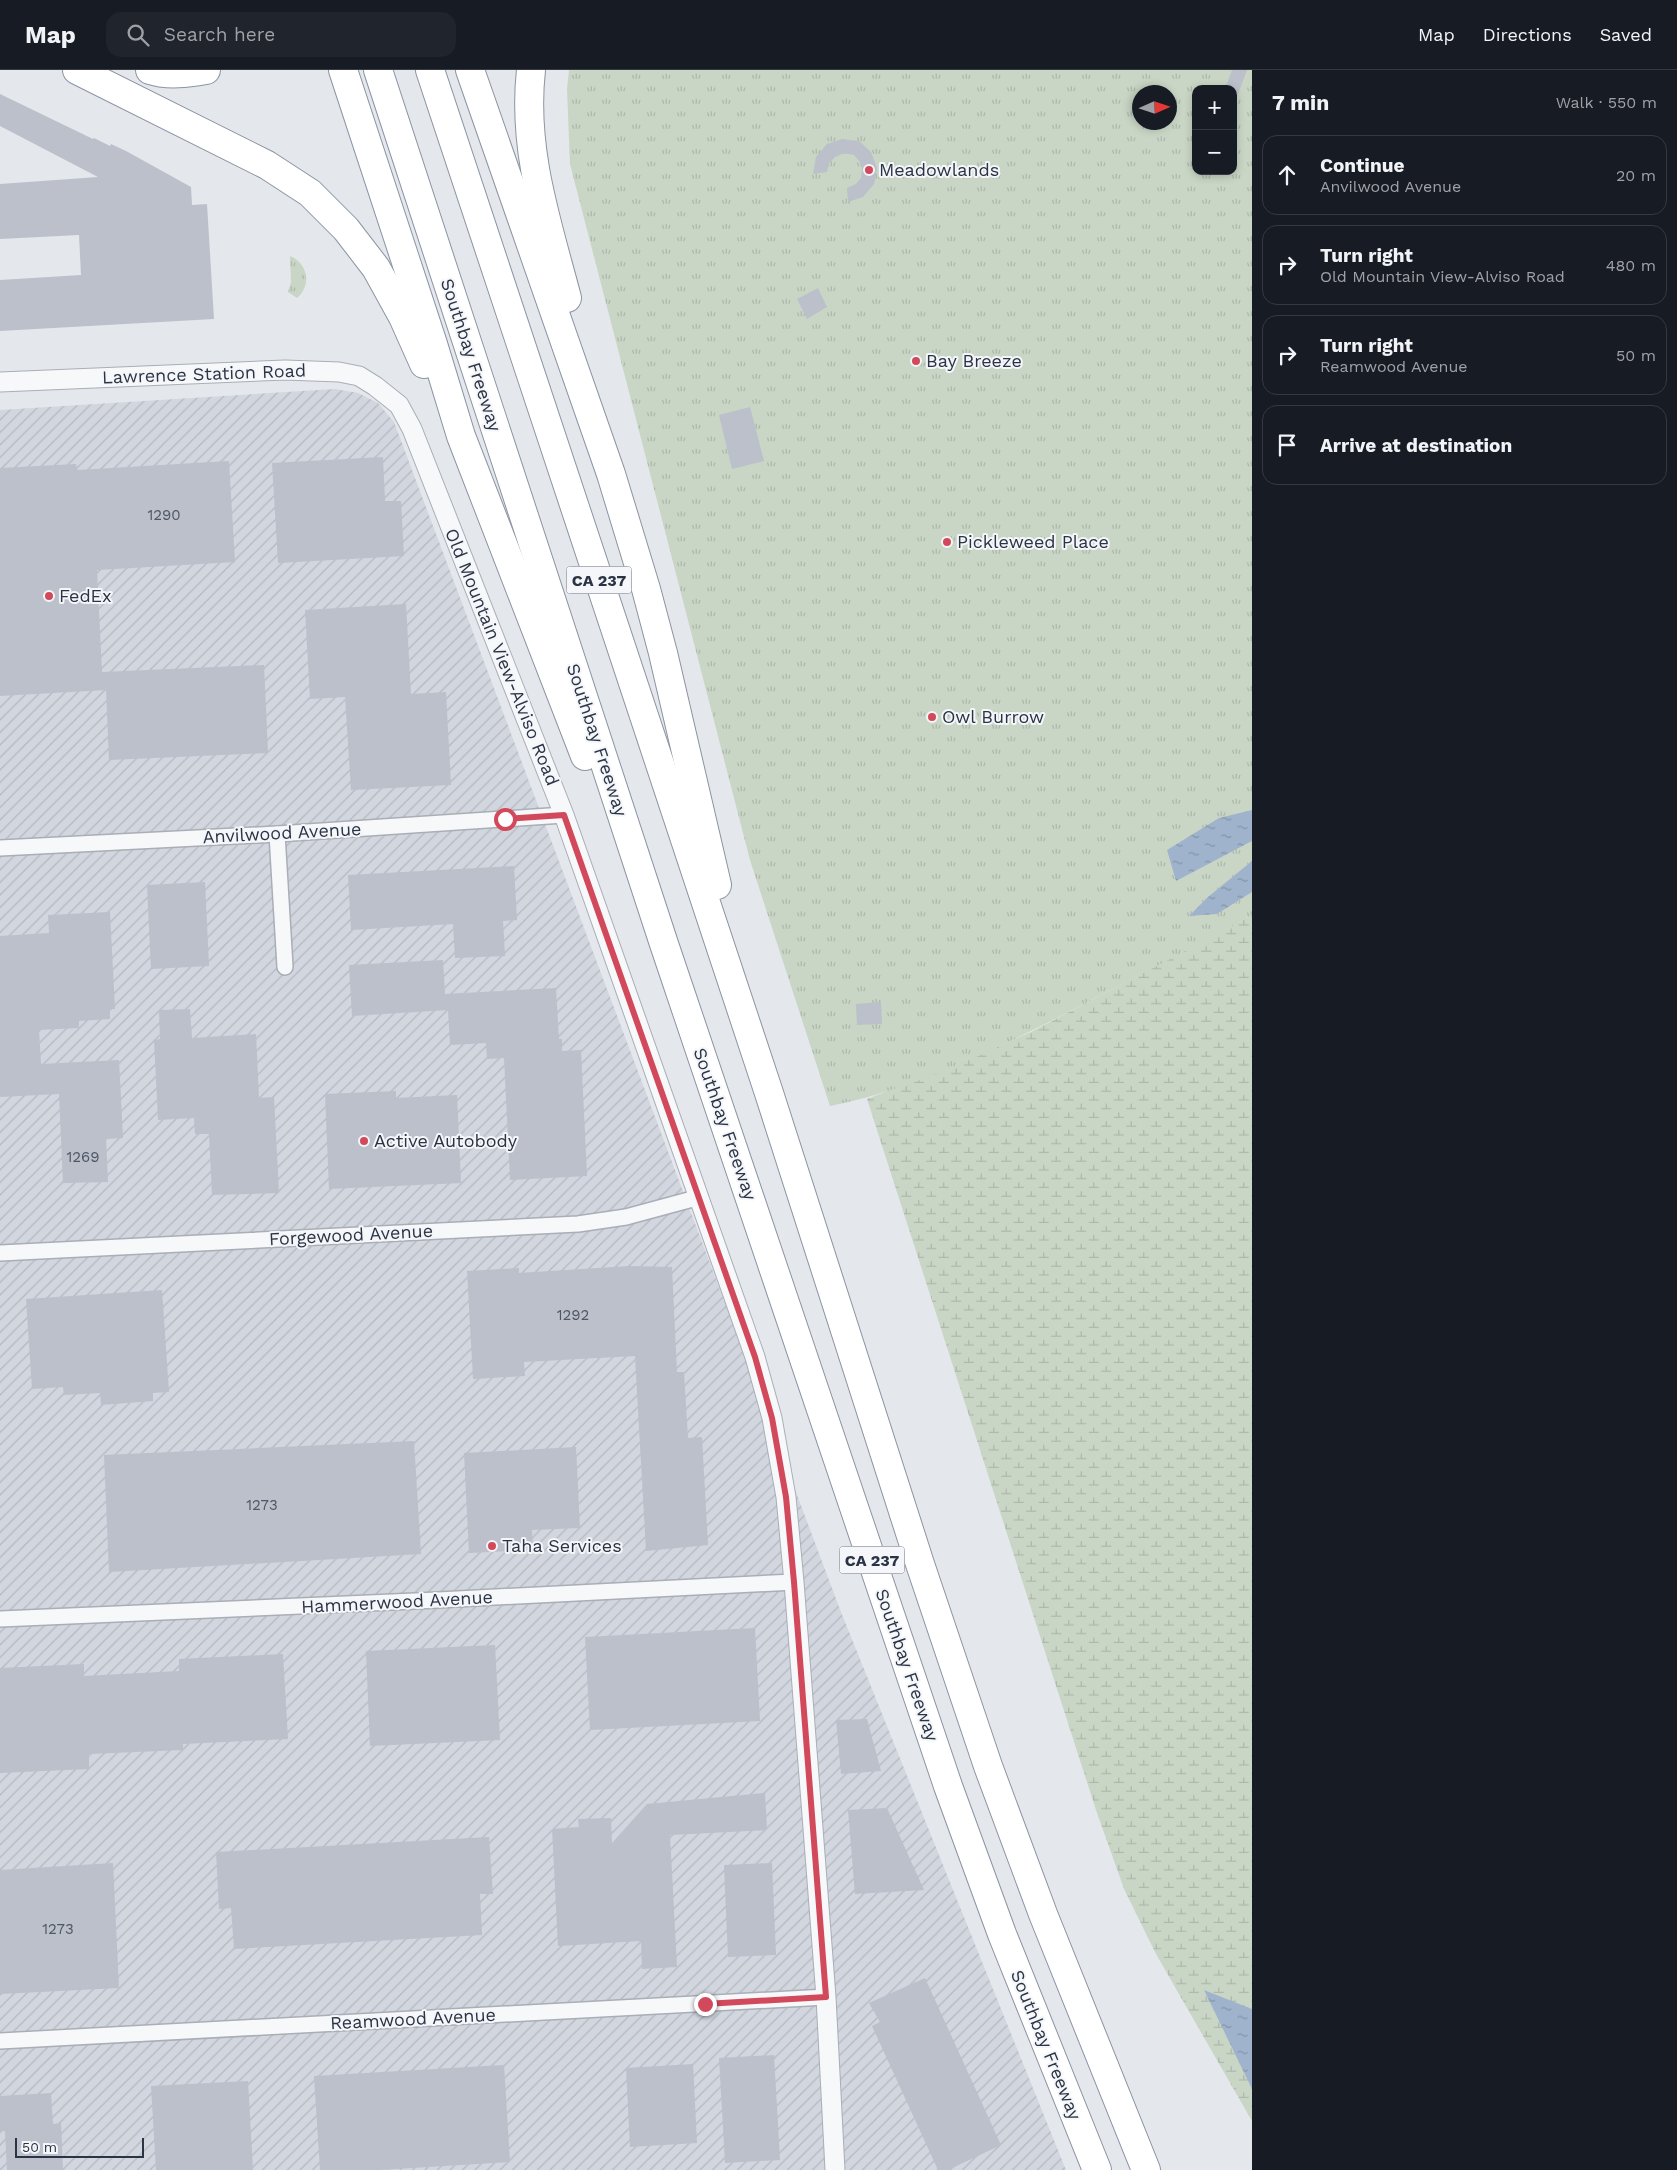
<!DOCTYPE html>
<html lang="en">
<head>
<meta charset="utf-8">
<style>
	:root { --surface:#171b24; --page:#20242c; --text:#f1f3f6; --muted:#9ea1a6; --line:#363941 }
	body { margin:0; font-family:"Work Sans",sans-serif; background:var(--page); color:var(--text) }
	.controls { position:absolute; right:15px; top:15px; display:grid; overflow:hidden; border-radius:10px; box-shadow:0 2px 8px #0003 }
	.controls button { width:45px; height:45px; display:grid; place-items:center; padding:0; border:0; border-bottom:1px solid var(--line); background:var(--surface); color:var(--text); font:25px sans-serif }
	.compass { position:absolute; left:1132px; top:15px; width:45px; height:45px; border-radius:50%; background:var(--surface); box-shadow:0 2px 8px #0003; rotate:87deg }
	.scale { position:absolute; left:15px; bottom:12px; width:129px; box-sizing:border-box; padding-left:5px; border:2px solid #2b3445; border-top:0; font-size:14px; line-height:18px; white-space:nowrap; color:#2b3445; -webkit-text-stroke:4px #f4f6f9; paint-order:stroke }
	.stop { position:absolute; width:15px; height:15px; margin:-11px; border:4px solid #d1495b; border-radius:50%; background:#fff }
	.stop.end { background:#d1495b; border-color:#fff; box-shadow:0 1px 5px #0008 }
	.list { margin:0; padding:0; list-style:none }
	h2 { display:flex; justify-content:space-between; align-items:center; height:65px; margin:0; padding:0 20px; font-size:21px }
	h2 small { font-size:16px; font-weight:400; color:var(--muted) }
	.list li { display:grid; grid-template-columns:32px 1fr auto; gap:15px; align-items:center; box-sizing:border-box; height:80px; margin:0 10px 10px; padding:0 10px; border:1px solid var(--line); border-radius:15px }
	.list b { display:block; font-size:19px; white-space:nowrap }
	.list p { margin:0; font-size:16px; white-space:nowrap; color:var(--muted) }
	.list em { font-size:16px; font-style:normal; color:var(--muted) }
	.icon { flex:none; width:28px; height:28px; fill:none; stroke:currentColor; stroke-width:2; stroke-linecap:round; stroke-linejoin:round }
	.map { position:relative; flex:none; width:1252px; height:2100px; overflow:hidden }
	header { display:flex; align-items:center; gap:30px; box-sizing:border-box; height:70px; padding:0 25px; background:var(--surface); border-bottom:1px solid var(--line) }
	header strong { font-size:24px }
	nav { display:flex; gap:28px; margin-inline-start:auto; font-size:18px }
	.search { width:350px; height:45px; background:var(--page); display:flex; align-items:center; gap:12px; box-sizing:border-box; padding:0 18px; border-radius:15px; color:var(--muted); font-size:19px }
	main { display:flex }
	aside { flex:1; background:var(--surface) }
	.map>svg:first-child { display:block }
</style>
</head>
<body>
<header>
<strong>Map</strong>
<div class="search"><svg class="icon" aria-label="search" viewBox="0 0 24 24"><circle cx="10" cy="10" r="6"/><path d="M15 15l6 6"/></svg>Search here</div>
<nav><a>Map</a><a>Directions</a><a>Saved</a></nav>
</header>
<main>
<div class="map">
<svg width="1252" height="2100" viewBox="0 0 1252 2100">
	<defs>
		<pattern id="industrial-furrows" width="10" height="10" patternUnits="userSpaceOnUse" patternTransform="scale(1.25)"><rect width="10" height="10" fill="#d2d6de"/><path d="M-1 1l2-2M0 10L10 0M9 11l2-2" fill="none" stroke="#b4b8c0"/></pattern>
		<pattern id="wetland-marsh" width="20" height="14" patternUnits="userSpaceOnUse" patternTransform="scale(1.25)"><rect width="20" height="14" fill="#c9d6c5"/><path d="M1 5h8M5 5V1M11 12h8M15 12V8" fill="none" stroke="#adb8ab"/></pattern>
		<pattern id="park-tufts" width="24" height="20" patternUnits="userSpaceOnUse" patternTransform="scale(1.25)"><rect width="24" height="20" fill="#c9d6c5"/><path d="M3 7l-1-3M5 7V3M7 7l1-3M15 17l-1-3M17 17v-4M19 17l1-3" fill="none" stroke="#adb8ab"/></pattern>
		<pattern id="water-ripples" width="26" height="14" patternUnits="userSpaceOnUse" patternTransform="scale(1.25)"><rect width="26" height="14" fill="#9fb4cc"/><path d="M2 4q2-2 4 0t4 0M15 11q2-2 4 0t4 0" fill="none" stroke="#8293a7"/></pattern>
	</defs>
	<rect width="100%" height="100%" fill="#e4e7ec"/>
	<path fill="url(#industrial-furrows)" d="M335,319L358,323L378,333L394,352L841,1542L1066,2100H0V340Z"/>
	<path fill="url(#wetland-marsh)" d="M1252,845V2051L1156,1884L1124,1819L1096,1740L867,1029L970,989L1033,961Z"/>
	<g fill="url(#park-tufts)" fill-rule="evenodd">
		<path d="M569,0H1252V845C1200,874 1147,901 1095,928C1014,971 920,1018 830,1036L750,790L570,94L567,19ZM1196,19H1233V101H1196ZM1140,22H1170V52H1140Z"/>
		<path d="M290,186C308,193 312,216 297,228L288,222L291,212Z"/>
	</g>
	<g fill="url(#water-ripples)">
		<path d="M1252,740V771L1176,811L1167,780L1219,748Z"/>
		<path d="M1252,791V822L1217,844L1189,846L1208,827Z"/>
		<path d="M1204,1920L1252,1939V2019Z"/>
	</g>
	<g fill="#bbc0ca">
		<path d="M1232,0H1247L1238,24L1233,23V19H1225Z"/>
		<path d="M0,24L93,69L94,68L110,76L111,74L126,81L191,117L192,135L207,134L214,249L0,261V210L81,205L79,165L0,169V114L98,107L0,56Z"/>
		<path d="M842,69L859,71L871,82L877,98L874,114L863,127L848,132L847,118L856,114L861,108L862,99L860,92L854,85L844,83L835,87L829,93L827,102L813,104L816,87L827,74Z"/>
		<path d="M818,218L827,237L807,249L797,229Z"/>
		<path d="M750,337L764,391L732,399L719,345Z"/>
		<path d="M383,387L385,431H401L404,486L278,493L272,393Z"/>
		<path d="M229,391L235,492L97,500L102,602L264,595L268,683L109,690L106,620L0,626V398L76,394L77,400Z"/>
		<path d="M406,534L411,624L446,622L451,715L351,720L345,627L310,629L305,540Z"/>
		<path d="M514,796L517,850L503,851L505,886L455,888L453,854L351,860L348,805Z"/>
		<path d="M205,812L209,896L151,899L147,815Z"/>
		<path d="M110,842L115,939H110V949L79,951V958L39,960L41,994L119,990L123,1068L106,1069L108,1112L63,1113L59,1024L0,1027V866L49,863L48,845Z"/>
		<path d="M443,890L445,924L556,918L559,969H562V981L581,980L587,1106L510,1110L504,988L487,989L486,973L450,975L448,940L352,946L349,895Z"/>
		<path d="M881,932L882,954L857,955L856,934Z"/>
		<path d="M190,939L192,968L256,964L259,1028L274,1027L279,1123L212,1125L209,1064H195L194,1048L158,1050L154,970L160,969L159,940Z"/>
		<path d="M396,1021V1028L457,1025L461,1113L329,1119L325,1024Z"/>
		<path d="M630,1196L672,1197L677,1302H684L688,1368L702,1367L708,1475L646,1481L635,1286L524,1292L525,1306L473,1309L467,1201L519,1198V1203Z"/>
		<path d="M162,1220L169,1322L153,1323V1331L101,1335L100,1323L64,1325L63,1317L32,1319L26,1229Z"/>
		<path d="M414,1371L421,1484L109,1502L104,1385Z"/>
		<path d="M576,1377L580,1458L532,1460L533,1480L469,1483L464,1383Z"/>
		<path d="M755,1558L760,1651L590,1660L585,1567Z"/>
		<path d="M495,1575L500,1670L370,1676L366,1581Z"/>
		<path d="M283,1584L288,1669L183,1674V1680L89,1684V1699L0,1703V1598L84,1594V1606L179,1601V1589Z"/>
		<path d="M867,1649L881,1701L841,1704L836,1650Z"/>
		<path d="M765,1723L767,1760L670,1765L677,1897L642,1899L641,1871L558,1876L552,1759L579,1757L578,1749L611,1748L612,1773L647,1734Z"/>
		<path d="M887,1738L924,1820L855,1824L848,1740Z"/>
		<path d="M489,1767L493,1824H480L482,1865L234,1879L231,1838L219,1839L216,1782Z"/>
		<path d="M113,1793L119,1918L0,1924V1800Z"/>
		<path d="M772,1793L776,1885L728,1887L724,1795Z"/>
		<path d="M925,1908L1001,2075L948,2100H938L872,1956L880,1952L869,1933Z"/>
		<path d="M774,1985L780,2090L725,2093L719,1988Z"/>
		<path d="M693,1994L697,2073L630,2077L626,1998Z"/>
		<path d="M504,1995L510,2092L379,2100H320L314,2006Z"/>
		<path d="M248,2011L253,2100H156L151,2016Z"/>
		<path d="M51,2023L53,2054L61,2053L63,2100H7L5,2061H0V2026Z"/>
	</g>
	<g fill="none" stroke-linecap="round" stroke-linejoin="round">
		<defs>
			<g id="minor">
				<path d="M277,764L285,897"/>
				<path d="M0,778L277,764L564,745"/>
				<path d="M0,1183L578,1154L626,1147L700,1127"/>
				<path d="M0,1549L438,1530L794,1512"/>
				<path d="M0,1971L826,1927"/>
			</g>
			<path id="tertiary" d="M0,312L285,300L339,302L359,306L375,316L399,335L412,359L564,745L755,1287L772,1348L786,1427L794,1512L826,1927L835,2100"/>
			<g id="motorway">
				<path d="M77,0L267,95L310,123L346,159L376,198L403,247L424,294"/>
				<path d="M150,0C168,6 188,3 206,0"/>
				<path d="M343,0L433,274L461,366L585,686"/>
				<path d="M378,0L664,874L948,1716L1002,1864L1097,2100"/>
				<path d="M430,0L768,1020L920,1494L988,1696L1043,1844L1146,2100"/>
				<path d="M470,0L611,404L646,519L663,583L717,815"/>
				<path d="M531,0C522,80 547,152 567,228"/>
			</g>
		</defs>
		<use href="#minor" stroke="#a9aeb7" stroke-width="18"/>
		<use href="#tertiary" stroke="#a9aeb7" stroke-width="21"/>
		<use href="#motorway" stroke="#8b94a3" stroke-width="30"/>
		<use href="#minor" stroke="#f7f8fa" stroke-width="15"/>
		<use href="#tertiary" stroke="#f7f8fa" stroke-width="19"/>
		<use href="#motorway" stroke="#fff" stroke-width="28"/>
	</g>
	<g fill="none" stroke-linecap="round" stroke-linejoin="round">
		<path stroke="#d1495b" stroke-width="6" d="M505,749L564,745L755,1287L772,1348L786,1427L794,1512L826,1927L705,1934"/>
	</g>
	<g fill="#d1495b" stroke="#f4f6f9" stroke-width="2">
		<circle cx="869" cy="100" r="5"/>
		<circle cx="916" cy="291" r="5"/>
		<circle cx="947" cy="472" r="5"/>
		<circle cx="49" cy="526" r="5"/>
		<circle cx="932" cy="647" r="5"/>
		<circle cx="364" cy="1071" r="5"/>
		<circle cx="492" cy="1476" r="5"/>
	</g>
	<g text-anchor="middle" stroke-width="4" stroke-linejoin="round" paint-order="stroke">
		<g font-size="15" fill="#4f5766">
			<text x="164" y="450">1290</text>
			<text x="83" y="1092">1269</text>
			<text x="573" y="1250">1292</text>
			<text x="262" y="1440">1273</text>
			<text x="58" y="1864">1273</text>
		</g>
		<g fill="#f4f6f9" stroke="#676e7b" stroke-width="1">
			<rect x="566.5" y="496.5" width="65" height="27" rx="4"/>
			<rect x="839.5" y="1476.5" width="65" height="27" rx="4"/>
		</g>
		<g font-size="16" font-weight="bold" fill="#2b3445">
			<text x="599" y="516">CA 237</text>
			<text x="872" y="1496">CA 237</text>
		</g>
		<g font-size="18" fill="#2b3445" stroke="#f4f6f9" text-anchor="start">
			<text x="879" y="106">Meadowlands</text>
			<text x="926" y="297">Bay Breeze</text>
			<text x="957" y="478">Pickleweed Place</text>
			<text x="59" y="532">FedEx</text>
			<text x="942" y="653">Owl Burrow</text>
			<text x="374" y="1077">Active Autobody</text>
			<text x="502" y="1482">Taha Services</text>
		</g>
		<g font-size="18" fill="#2b3445" stroke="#f4f6f9">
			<text transform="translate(471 285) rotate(72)" y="6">Southbay Freeway</text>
			<text transform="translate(204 304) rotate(-2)" y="6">Lawrence Station Road</text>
			<text transform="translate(502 587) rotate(68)" y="6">Old Mountain View-Alviso Road</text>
			<text transform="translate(597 670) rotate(72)" y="6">Southbay Freeway</text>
			<text transform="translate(282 763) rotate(-3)" y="6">Anvilwood Avenue</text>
			<text transform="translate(725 1054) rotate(71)" y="6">Southbay Freeway</text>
			<text transform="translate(351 1165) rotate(-3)" y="6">Forgewood Avenue</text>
			<text transform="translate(397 1532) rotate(-3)" y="6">Hammerwood Avenue</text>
			<text transform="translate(907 1595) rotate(71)" y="6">Southbay Freeway</text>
			<text transform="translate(413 1949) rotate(-3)" y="6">Reamwood Avenue</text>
			<text transform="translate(1046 1975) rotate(68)" y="6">Southbay Freeway</text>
		</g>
	</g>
</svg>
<div class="controls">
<button>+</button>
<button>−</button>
</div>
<svg class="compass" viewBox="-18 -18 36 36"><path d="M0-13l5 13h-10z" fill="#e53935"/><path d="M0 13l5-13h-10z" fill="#9ea1a6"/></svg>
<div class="scale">50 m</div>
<div class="stop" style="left:505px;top:749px"></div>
<div class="stop end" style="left:705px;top:1934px"></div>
</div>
<aside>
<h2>7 min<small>Walk · 550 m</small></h2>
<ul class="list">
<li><svg class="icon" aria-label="ahead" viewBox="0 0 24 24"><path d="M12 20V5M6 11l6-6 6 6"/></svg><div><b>Continue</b><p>Anvilwood Avenue</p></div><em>20 m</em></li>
<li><svg class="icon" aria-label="right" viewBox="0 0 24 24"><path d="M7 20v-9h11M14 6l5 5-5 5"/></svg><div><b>Turn right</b><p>Old Mountain View-Alviso Road</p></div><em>480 m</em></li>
<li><svg class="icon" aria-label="right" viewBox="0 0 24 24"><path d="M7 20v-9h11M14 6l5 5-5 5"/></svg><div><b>Turn right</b><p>Reamwood Avenue</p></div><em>50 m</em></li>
<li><svg class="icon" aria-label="arrive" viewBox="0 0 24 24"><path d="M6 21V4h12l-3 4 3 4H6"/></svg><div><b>Arrive at destination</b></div></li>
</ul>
</aside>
</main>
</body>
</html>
